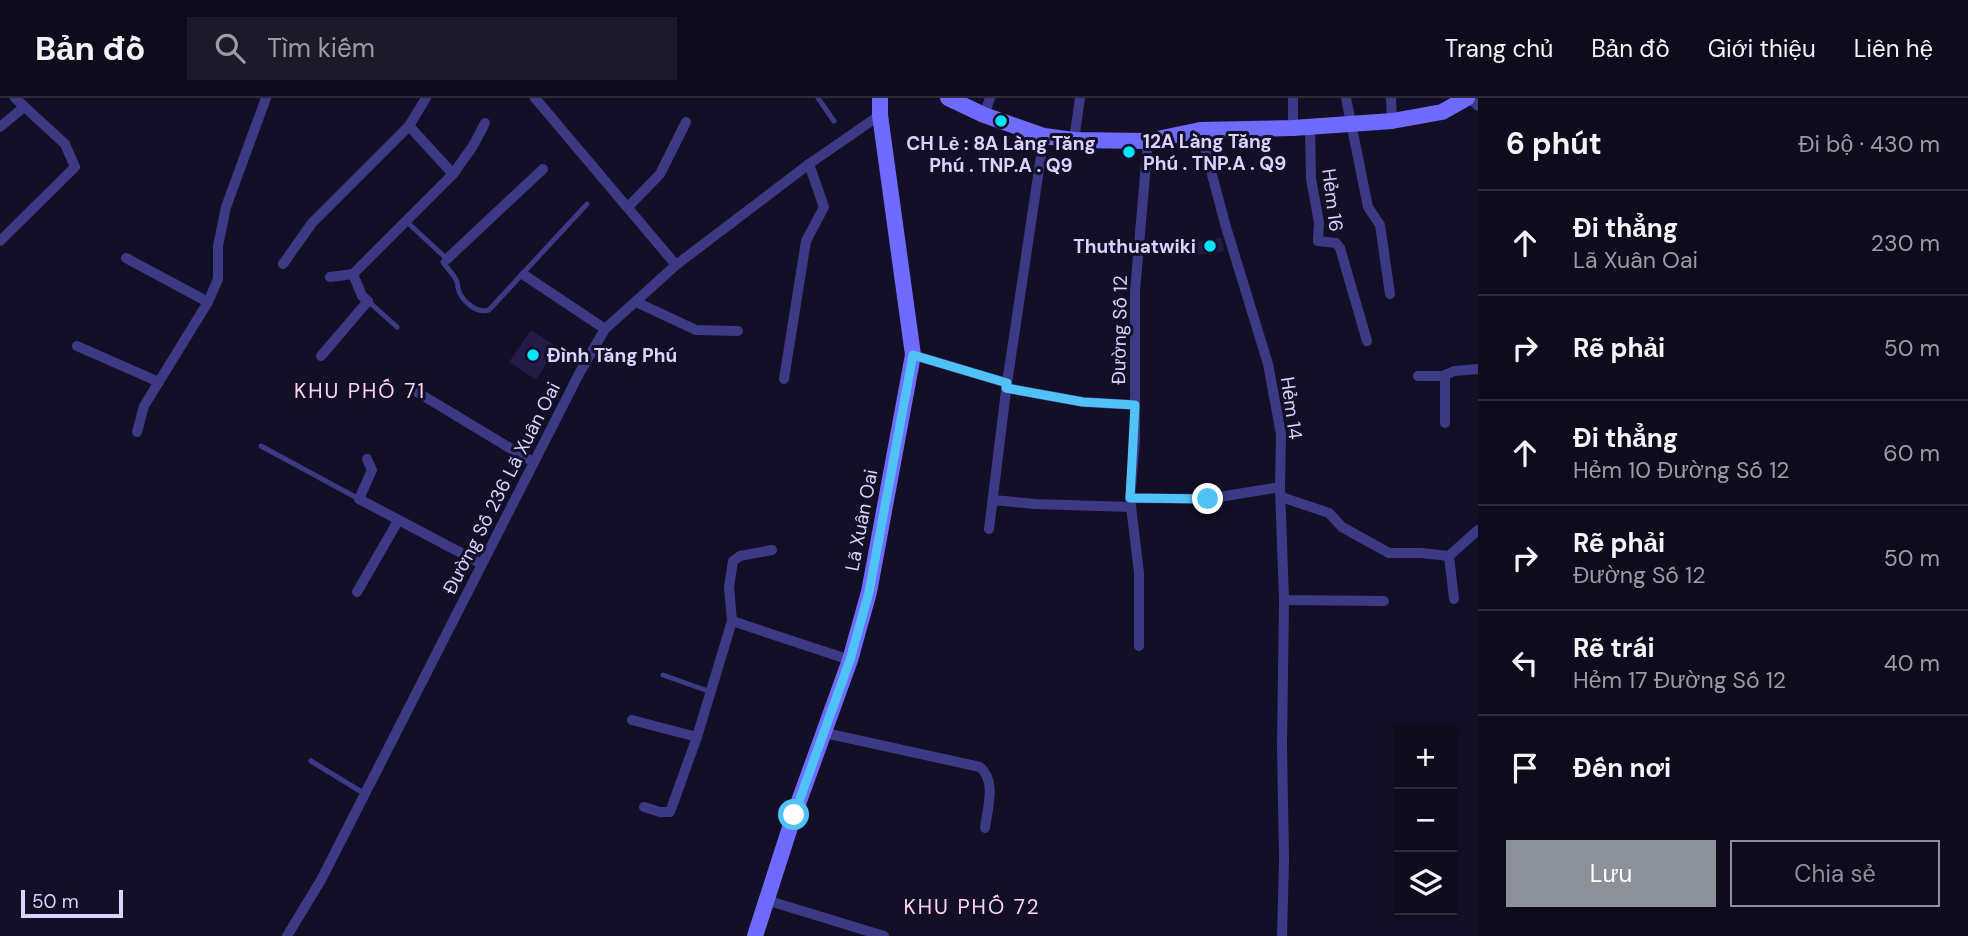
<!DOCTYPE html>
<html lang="vi">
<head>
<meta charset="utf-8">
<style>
	:root { --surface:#0e0b1c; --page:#1c1929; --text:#f1f3f6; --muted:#9b9ba3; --line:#2e2b3b; --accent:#8c9099 }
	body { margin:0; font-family:"DM Sans",sans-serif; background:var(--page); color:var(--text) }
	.controls { position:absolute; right:21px; bottom:21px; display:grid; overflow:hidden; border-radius:0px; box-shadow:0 2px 5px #0004 }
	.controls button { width:63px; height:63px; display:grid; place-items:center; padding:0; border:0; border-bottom:2px solid var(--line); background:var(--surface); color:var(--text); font:35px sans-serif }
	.scale { position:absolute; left:21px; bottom:18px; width:102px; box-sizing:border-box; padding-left:7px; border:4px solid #d9d4ff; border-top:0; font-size:19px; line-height:24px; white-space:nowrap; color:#d9d4ff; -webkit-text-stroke:5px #130f26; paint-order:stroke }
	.stop { position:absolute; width:21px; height:21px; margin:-16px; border:5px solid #4fc3f7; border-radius:50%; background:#fff }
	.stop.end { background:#4fc3f7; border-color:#fff; box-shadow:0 2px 7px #0008 }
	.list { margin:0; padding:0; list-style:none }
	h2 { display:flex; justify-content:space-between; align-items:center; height:91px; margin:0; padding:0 28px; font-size:30px }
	h2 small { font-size:23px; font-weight:400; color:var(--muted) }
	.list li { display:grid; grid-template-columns:46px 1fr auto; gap:21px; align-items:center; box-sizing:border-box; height:105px; padding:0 28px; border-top:2px solid var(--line) }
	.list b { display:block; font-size:26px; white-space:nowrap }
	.list p { margin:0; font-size:23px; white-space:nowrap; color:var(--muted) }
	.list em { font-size:23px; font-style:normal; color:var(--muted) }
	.actions { display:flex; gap:14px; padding:21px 28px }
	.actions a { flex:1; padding:16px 0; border:2px solid var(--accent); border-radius:0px; text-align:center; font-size:24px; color:var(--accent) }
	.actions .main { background:var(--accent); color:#fff }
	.icon { flex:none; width:38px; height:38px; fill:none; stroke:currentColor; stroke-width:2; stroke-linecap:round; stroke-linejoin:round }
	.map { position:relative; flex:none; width:1478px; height:838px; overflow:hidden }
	header { display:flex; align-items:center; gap:42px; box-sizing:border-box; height:98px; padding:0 35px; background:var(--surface); border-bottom:2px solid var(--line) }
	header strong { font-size:33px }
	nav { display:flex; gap:38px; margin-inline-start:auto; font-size:24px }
	.search { width:490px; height:63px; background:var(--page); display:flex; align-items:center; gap:18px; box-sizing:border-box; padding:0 24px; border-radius:0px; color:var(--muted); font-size:26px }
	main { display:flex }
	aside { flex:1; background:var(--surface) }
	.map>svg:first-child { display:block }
</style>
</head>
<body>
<header>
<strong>Bản đồ</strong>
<div class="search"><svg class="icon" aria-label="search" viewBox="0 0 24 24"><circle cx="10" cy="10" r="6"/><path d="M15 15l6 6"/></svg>Tìm kiếm</div>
<nav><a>Trang chủ</a><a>Bản đồ</a><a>Giới thiệu</a><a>Liên hệ</a></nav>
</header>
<main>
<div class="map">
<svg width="1478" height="838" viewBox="0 0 1478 838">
	<rect width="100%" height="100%" fill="#130f26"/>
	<g fill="#241b47">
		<path d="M1221,140L1224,153L1198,157L1195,144Z"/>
		<path d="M531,232L557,249L536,282L509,264Z"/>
	</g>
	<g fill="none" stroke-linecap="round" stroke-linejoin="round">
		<g stroke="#3d3a85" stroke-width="5">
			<path d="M818,0L834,23"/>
			<path d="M407,124L447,161L443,164C447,170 455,178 457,184C458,186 457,188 458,190C461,203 477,216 489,212L587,106"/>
			<path d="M368,203L397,229"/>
			<path d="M261,348L359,401"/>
			<path d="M663,577L711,594"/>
			<path d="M311,663L365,696"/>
		</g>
		<g stroke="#3d3a85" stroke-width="10">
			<path d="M535,0L676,167"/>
			<path d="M1346,0L1368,109L1380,127L1390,196"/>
			<path d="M1391,0L1392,23"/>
			<path d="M1470,0L1478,8"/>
			<path d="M984,17L990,0"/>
			<path d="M1310,28L1311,81L1319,124L1318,143L1336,145L1340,150L1367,243"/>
			<path d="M0,29L24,9"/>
			<path d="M1293,30V0"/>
			<path d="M1200,32L1226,129L1268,266L1281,336L1280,389L1284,502L1384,503"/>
			<path d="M1074,42L1080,0"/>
			<path d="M453,76L473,48L485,25"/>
			<path d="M628,109L660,76L686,24"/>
			<path d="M0,143L75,69L65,46L15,0"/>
			<path d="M126,160L208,204"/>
			<path d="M447,161L543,71"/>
			<path d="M283,166L312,125L409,28L426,0"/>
			<path d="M524,177L605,231"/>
			<path d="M330,179L353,176L453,76L409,28"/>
			<path d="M636,204L696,232L738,233"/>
			<path d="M77,248L159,284"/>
			<path d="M913,257L1007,285"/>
			<path d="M321,258L368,203L362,198L353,176"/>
			<path d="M1445,277V325"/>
			<path d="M1418,278H1443L1454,273L1478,271"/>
			<path d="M784,281L806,143L824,109L809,66"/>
			<path d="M1006,290L1083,304L1135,307"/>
			<path d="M417,294L533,364"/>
			<path d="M137,334L144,308L208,204L218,181V148L226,109L266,0"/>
			<path d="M367,361L372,372L359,401L482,466"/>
			<path d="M1281,399L1329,415L1342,429L1389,455H1421L1449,458"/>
			<path d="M1130,400L1207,401L1280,389"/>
			<path d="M993,402L1035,406L1131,409"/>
			<path d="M989,431L1007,285L1044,38"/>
			<path d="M357,494L398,423"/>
			<path d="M1454,501L1449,458L1478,432"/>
			<path d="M732,523L729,489L733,463L740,458L772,452"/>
			<path d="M1139,548V475L1130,400L1135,343V193L1148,43"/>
			<path d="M632,622L697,639L732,523L850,562"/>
			<path d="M825,635L980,669C997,683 987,712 985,730"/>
			<path d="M644,709L660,714H670L697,639"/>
			<path d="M766,802L884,838"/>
			<path d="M287,838L321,782L580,274L605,231L676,167L809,66L880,17"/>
			<path d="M1282,838L1284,762L1282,648L1284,502"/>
		</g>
		<g stroke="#6f6bff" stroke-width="16">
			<path d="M948,0L984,17L1044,38L1074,42L1148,43L1200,32L1293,30L1392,23L1442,14L1467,0"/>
			<path d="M755,838L794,717L850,562L869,494L913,257L880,17V0"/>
		</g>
	</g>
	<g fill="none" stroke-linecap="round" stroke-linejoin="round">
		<path stroke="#4fc3f7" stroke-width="9" d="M794,717L850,562L869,494L913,257L1007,285L1006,290L1083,304L1135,307L1130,400L1208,401"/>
	</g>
	<g fill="#00e5ff" stroke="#130f26" stroke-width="2.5">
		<circle cx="1001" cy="23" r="7"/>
		<circle cx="1129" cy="54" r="7"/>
		<circle cx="1210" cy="148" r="7"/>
		<circle cx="533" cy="257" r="7"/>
	</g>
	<g text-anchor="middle" stroke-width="6" stroke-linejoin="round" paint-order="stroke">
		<g font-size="19" font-weight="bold" fill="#d9d4ff" stroke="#130f26" text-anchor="start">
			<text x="1143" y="50">12A Làng Tăng<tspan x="1143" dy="22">Phú . TNP.A . Q9</tspan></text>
			<text x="1001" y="52" text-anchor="middle">CH Lẻ : 8A Làng Tăng<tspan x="1001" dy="22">Phú . TNP.A . Q9</tspan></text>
			<text x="1196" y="155" text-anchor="end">Thuthuatwiki</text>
			<text x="547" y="264">Đình Tăng Phú</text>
		</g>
		<g font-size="19" fill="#d9d4ff" stroke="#130f26">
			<text transform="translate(1333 102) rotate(83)" y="7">Hẻm 16</text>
			<text transform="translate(1119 232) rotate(-89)" y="7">Đường Số 12</text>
			<text transform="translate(1292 310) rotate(82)" y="7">Hẻm 14</text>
			<text transform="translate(501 390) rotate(-63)" y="7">Đường Số 236 Lã Xuân Oai</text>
			<text transform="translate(861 422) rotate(-79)" y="7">Lã Xuân Oai</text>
		</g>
		<g font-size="21" letter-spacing="2" fill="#ffd6f0" stroke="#130f26">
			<text x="360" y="300">KHU PHỐ 71</text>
			<text x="972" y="816">KHU PHỐ 72</text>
		</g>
	</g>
</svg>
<div class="controls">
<button>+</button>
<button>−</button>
<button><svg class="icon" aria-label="layers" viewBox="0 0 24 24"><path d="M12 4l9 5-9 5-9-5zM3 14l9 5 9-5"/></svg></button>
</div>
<div class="scale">50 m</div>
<div class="stop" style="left:794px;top:717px"></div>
<div class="stop end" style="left:1208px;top:401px"></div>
</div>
<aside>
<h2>6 phút<small>Đi bộ · 430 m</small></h2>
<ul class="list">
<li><svg class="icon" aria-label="ahead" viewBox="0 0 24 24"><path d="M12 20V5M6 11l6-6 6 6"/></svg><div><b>Đi thẳng</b><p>Lã Xuân Oai</p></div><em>230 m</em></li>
<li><svg class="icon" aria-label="right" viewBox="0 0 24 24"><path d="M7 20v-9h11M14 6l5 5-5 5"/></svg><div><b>Rẽ phải</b></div><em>50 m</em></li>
<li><svg class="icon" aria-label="ahead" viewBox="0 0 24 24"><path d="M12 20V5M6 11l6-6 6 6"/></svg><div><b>Đi thẳng</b><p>Hẻm 10 Đường Số 12</p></div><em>60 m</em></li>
<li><svg class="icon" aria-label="right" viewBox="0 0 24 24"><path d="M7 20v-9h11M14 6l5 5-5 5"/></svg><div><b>Rẽ phải</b><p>Đường Số 12</p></div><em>50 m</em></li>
<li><svg class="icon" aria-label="left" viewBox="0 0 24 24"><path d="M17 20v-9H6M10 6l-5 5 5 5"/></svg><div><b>Rẽ trái</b><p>Hẻm 17 Đường Số 12</p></div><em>40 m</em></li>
<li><svg class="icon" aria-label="arrive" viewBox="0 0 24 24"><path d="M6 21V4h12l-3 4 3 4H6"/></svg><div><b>Đến nơi</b></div></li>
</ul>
<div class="actions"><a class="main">Lưu</a><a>Chia sẻ</a></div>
</aside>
</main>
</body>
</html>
